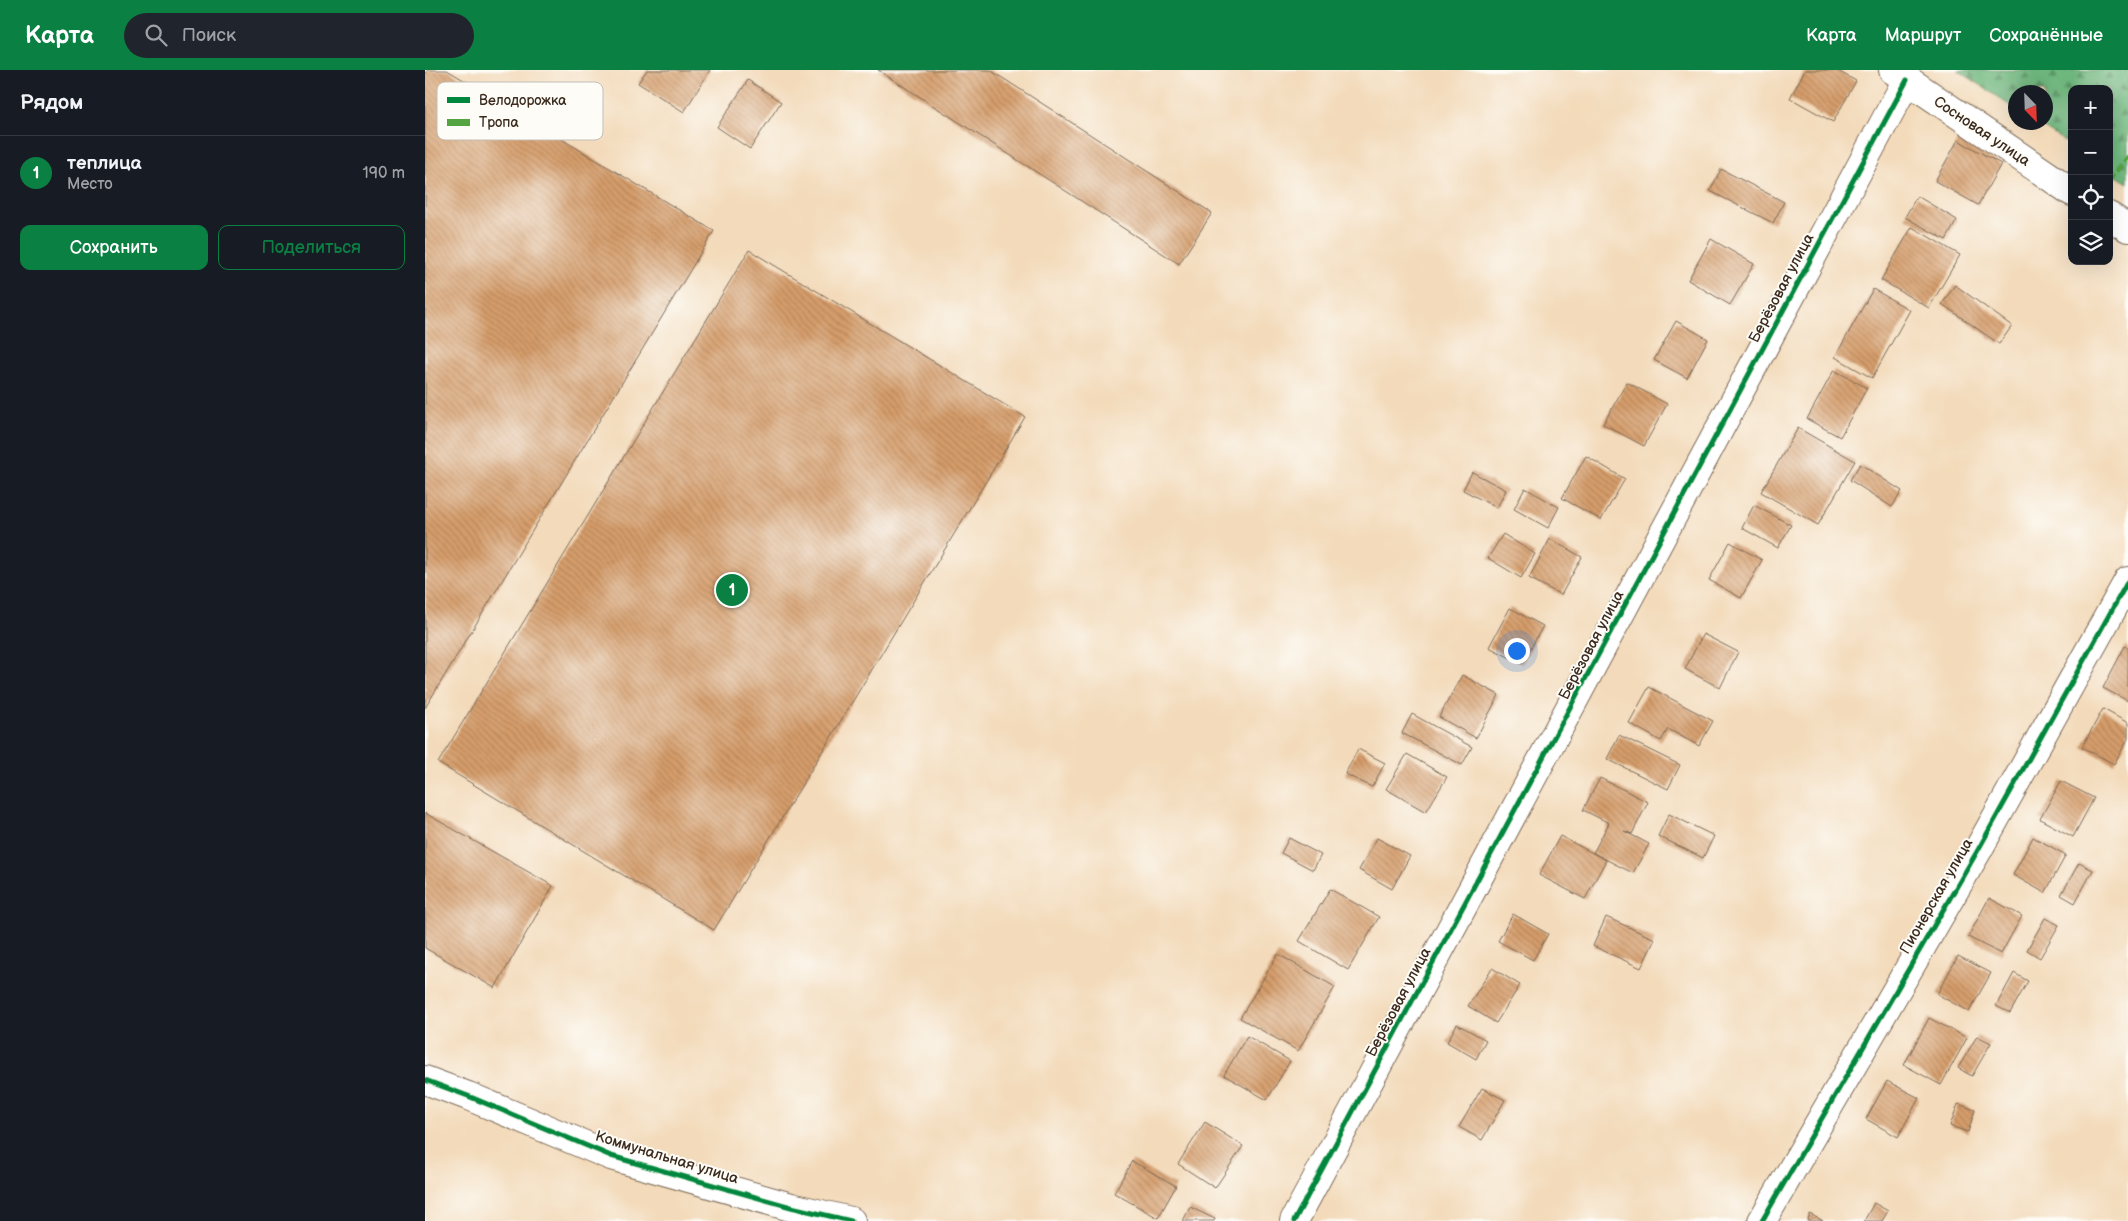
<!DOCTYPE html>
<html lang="ru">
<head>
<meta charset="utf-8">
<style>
	:root { --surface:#171b24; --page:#20242c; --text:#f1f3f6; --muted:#9ea1a6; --line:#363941; --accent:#0b8043 }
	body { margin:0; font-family:"Balsamiq Sans",sans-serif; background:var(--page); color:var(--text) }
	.controls { position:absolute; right:15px; top:15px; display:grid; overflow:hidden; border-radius:10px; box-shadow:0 5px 20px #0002 }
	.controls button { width:45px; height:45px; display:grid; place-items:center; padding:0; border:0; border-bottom:1px solid var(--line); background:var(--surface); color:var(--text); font:25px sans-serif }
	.compass { position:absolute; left:1583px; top:15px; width:45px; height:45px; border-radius:50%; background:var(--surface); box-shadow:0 5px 20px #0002; rotate:157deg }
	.you { position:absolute; left:1091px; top:580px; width:18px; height:18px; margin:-12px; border:4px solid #fff; border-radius:50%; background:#1a73e8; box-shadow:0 0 0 8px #1a73e833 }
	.badge { display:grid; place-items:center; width:32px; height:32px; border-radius:50%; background:var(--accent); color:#fff; font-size:16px; font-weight:700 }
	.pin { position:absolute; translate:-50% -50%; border:2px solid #fff; box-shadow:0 1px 5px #0006 }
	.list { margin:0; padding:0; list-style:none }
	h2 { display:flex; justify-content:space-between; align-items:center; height:65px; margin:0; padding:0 20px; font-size:21px }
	h2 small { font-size:16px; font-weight:400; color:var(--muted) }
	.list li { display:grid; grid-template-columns:32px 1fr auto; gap:15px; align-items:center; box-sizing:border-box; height:75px; padding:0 20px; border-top:1px solid var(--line) }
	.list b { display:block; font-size:19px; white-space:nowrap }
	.list p { margin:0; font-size:16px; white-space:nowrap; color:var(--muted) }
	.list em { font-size:16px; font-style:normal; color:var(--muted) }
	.actions { display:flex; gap:10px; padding:15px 20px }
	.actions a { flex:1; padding:11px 0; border:1px solid var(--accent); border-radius:10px; text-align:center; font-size:18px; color:var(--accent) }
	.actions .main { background:var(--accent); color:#fff }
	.icon { flex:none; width:28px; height:28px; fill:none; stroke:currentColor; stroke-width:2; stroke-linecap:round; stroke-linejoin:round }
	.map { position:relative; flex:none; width:1703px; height:1151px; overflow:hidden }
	header { display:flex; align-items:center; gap:30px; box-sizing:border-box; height:70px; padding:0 25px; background:var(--accent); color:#fff }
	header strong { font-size:24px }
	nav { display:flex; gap:28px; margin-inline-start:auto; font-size:18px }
	.search { width:350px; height:45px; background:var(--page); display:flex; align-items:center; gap:12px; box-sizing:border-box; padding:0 18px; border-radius:28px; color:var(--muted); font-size:19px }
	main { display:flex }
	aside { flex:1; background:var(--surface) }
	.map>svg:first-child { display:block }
</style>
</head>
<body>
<header>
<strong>Карта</strong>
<div class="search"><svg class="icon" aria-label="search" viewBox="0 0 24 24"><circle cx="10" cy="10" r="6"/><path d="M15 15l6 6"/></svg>Поиск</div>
<nav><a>Карта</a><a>Маршрут</a><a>Сохранённые</a></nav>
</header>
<main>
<aside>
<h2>Рядом<small></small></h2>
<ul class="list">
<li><span class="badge">1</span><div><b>теплица</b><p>Место</p></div><em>190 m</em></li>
</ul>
<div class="actions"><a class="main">Сохранить</a><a>Поделиться</a></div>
</aside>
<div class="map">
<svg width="1703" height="1151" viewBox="0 0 1703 1151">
	<defs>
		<pattern id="forest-firs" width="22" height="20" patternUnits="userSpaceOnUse" patternTransform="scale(1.25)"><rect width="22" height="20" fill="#6eb77d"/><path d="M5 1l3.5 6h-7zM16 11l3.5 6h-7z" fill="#5c9566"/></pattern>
		<pattern id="building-back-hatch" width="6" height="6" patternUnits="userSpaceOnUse" patternTransform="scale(1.25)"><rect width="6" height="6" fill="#d69d6b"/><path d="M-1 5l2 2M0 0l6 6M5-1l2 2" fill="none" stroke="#af8057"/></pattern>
	</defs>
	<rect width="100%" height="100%" fill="#fdfcf7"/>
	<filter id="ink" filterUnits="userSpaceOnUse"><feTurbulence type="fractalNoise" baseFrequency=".02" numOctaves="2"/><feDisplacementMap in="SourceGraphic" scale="10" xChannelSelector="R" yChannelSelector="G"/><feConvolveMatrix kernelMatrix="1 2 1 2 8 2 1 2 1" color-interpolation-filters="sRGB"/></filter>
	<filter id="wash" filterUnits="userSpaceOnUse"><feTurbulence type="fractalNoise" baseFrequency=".0096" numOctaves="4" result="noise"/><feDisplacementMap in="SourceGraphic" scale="20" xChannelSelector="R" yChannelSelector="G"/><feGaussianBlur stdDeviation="1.12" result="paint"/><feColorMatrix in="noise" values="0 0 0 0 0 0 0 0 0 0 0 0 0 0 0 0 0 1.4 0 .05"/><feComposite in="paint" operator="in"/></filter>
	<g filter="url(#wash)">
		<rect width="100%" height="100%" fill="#f3daba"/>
		<path fill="url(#forest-firs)" stroke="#54704e" d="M1533,0H1703V113L1684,101V19H1647V76L1611,53L1620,52V22H1590V39Z"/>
		<g id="blocks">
			<g fill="url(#building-back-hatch)">
				<path d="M3,0H22L289,161L0,638V5Z"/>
				<path d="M222,0H285L259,42L213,13Z"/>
				<path d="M453,0H565L787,143L754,194Z"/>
				<path d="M1380,0H1411L1431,11L1408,52L1365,28Z"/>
				<path d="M323,10L356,32L325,79L292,57Z"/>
				<path d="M1533,70L1576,94L1553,135L1510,111Z"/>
				<path d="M1296,99L1359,132L1348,153L1285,121Z"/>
				<path d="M1492,126L1532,150L1521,170L1480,147Z"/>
				<path d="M1487,157L1535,185L1504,238L1456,210Z"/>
				<path d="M1286,169L1329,194L1305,235L1263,210Z"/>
				<path d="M324,180L600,347L289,860L13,693Z"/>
				<path d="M1530,215L1587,256L1574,274L1517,234Z"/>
				<path d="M1448,219L1485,240L1447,308L1410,287Z"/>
				<path d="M1251,251L1283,269L1262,308L1229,290Z"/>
				<path d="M1409,300L1442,318L1415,367L1382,349Z"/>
				<path d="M1202,312L1242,334L1219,376L1178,354Z"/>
				<path d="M1373,358L1430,391L1393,455L1336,422Z"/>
				<path d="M1161,386L1200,409L1176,450L1137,428Z"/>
				<path d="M1435,394L1477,421L1467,437L1425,410Z"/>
				<path d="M1047,402L1081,420L1072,438L1038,420Z"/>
				<path d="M1100,418L1134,437L1123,458L1089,439Z"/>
				<path d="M1329,435L1366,455L1353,478L1317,458Z"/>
				<path d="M1078,464L1110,484L1096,508L1063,488Z"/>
				<path d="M1125,469L1157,487L1136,525L1104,508Z"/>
				<path d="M1305,472L1337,490L1316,528L1284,510Z"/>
				<path d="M1085,538L1118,556L1097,594L1064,577Z"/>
				<path d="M1278,564L1313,582L1295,618L1260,599Z"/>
				<path d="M1700,576L1703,578V631L1678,618Z"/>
				<path d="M1037,605L1074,625L1051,668L1014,647Z"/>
				<path d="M1224,617L1288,651L1274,676L1243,659L1236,671L1204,653Z"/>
				<path d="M1678,639L1703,653V669L1689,694L1657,677Z"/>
				<path d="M987,644L1047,677L1037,695L977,663Z"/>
				<path d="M1194,665L1255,695L1243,719L1182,689Z"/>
				<path d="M933,679L960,693L947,717L920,704Z"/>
				<path d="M982,684L1022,707L1001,742L961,719Z"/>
				<path d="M1175,708L1223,732L1207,764L1199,761L1224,774L1208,803L1168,783L1184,753L1158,740Z"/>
				<path d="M1636,711L1669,728L1648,767L1615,749Z"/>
				<path d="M0,743L128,816L70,918L0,878Z"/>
				<path d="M1244,744L1289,766L1278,788L1233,766Z"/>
				<path d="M1135,766L1181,790L1160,829L1114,805Z"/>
				<path d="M1608,767L1641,785L1620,823L1588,805Z"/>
				<path d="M864,768L896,785L888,800L856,783Z"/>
				<path d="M952,768L985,786L967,819L934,800Z"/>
				<path d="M1654,793L1668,800L1650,833L1636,825Z"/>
				<path d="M905,819L954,847L923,900L874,871Z"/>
				<path d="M1564,828L1597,846L1576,884L1543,867Z"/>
				<path d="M1088,844L1123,864L1108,890L1073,871Z"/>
				<path d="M1181,847L1230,869L1216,898L1168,876Z"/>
				<path d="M1620,848L1634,855L1615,888L1602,880Z"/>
				<path d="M853,884L910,917L873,981L815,948Z"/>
				<path d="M1533,886L1566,903L1544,942L1512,924Z"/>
				<path d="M1067,898L1095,915L1071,953L1043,936Z"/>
				<path d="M1589,903L1603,911L1585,943L1571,936Z"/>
				<path d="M1504,948L1542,968L1516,1015L1479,995Z"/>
				<path d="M1032,954L1061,970L1051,989L1022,972Z"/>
				<path d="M822,966L865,991L842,1030L799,1005Z"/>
				<path d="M1552,966L1566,973L1547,1006L1533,998Z"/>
				<path d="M1462,1011L1494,1028L1473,1067L1441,1049Z"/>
				<path d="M1057,1018L1080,1030L1057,1070L1034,1057Z"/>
				<path d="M1533,1034L1550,1040L1543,1062L1525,1056Z"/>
				<path d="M780,1052L818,1076L790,1118L753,1094Z"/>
				<path d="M707,1091L751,1116L733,1148L689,1123Z"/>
				<path d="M1449,1133L1463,1141L1457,1151H1439Z"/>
				<path d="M765,1137L790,1149L789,1151H758Z"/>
				<path d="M1385,1144L1398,1151H1382Z"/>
			</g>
		</g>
	</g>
	<g filter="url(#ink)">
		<use href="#blocks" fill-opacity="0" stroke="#7b6855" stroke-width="1"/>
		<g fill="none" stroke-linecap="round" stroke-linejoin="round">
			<defs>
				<g id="street">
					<path d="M1468,0L1647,122"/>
					<path d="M1684,146L1703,158"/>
					<path d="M0,1010L43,1026L186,1086L366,1137L426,1151"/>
					<path d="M869,1151L1482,10"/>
					<path d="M1337,1151L1553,780L1703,511"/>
				</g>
			</defs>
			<use href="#street" stroke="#7b6855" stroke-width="30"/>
			<use href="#street" stroke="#fff" stroke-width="28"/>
			<path stroke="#54a441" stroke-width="4" stroke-dasharray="8 4" stroke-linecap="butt" d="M1684,111L1703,86"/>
			<defs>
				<g id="cycleway">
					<path d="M0,1010L43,1026L186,1086L366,1137L426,1151"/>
					<path d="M869,1151L1482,10"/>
					<path d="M1337,1151L1553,780L1703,511"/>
				</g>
			</defs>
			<use href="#cycleway" stroke="#fdfcf7" stroke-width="8"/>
			<use href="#cycleway" stroke="#00873e" stroke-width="5"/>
		</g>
	</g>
	<g text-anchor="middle" stroke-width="4" stroke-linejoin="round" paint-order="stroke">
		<g font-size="15" fill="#3b2a1e" stroke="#fdfcf7">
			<text transform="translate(1557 61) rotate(34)" y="5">Сосновая улица</text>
			<text transform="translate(1356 218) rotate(-62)" y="5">Берёзовая улица</text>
			<text transform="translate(1166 575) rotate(-62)" y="5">Берёзовая улица</text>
			<text transform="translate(1511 826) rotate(-60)" y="5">Пионерская улица</text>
			<text transform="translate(973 932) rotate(-62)" y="5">Берёзовая улица</text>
			<text transform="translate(242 1087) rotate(17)" y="5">Коммунальная улица</text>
		</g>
	</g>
	<rect x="12" y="12" width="166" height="58" rx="8" fill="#fdfcf7" stroke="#c3bdb6" stroke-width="1"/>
	<rect x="22" y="27" width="23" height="6" fill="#00873e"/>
	<rect x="22" y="49" width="23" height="7" fill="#54a441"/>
	<g font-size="14" fill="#3b2a1e">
		<text x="54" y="35">Велодорожка</text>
		<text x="54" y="57">Тропа</text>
	</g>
</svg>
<div class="controls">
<button>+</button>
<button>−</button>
<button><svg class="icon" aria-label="locate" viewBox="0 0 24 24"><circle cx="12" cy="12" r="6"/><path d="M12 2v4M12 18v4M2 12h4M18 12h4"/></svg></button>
<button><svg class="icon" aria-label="layers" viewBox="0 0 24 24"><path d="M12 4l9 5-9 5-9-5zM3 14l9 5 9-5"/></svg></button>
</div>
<svg class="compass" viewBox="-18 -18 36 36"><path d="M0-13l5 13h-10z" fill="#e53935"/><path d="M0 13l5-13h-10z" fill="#9ea1a6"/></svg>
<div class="you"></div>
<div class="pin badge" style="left:307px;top:520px">1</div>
</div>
</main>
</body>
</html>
